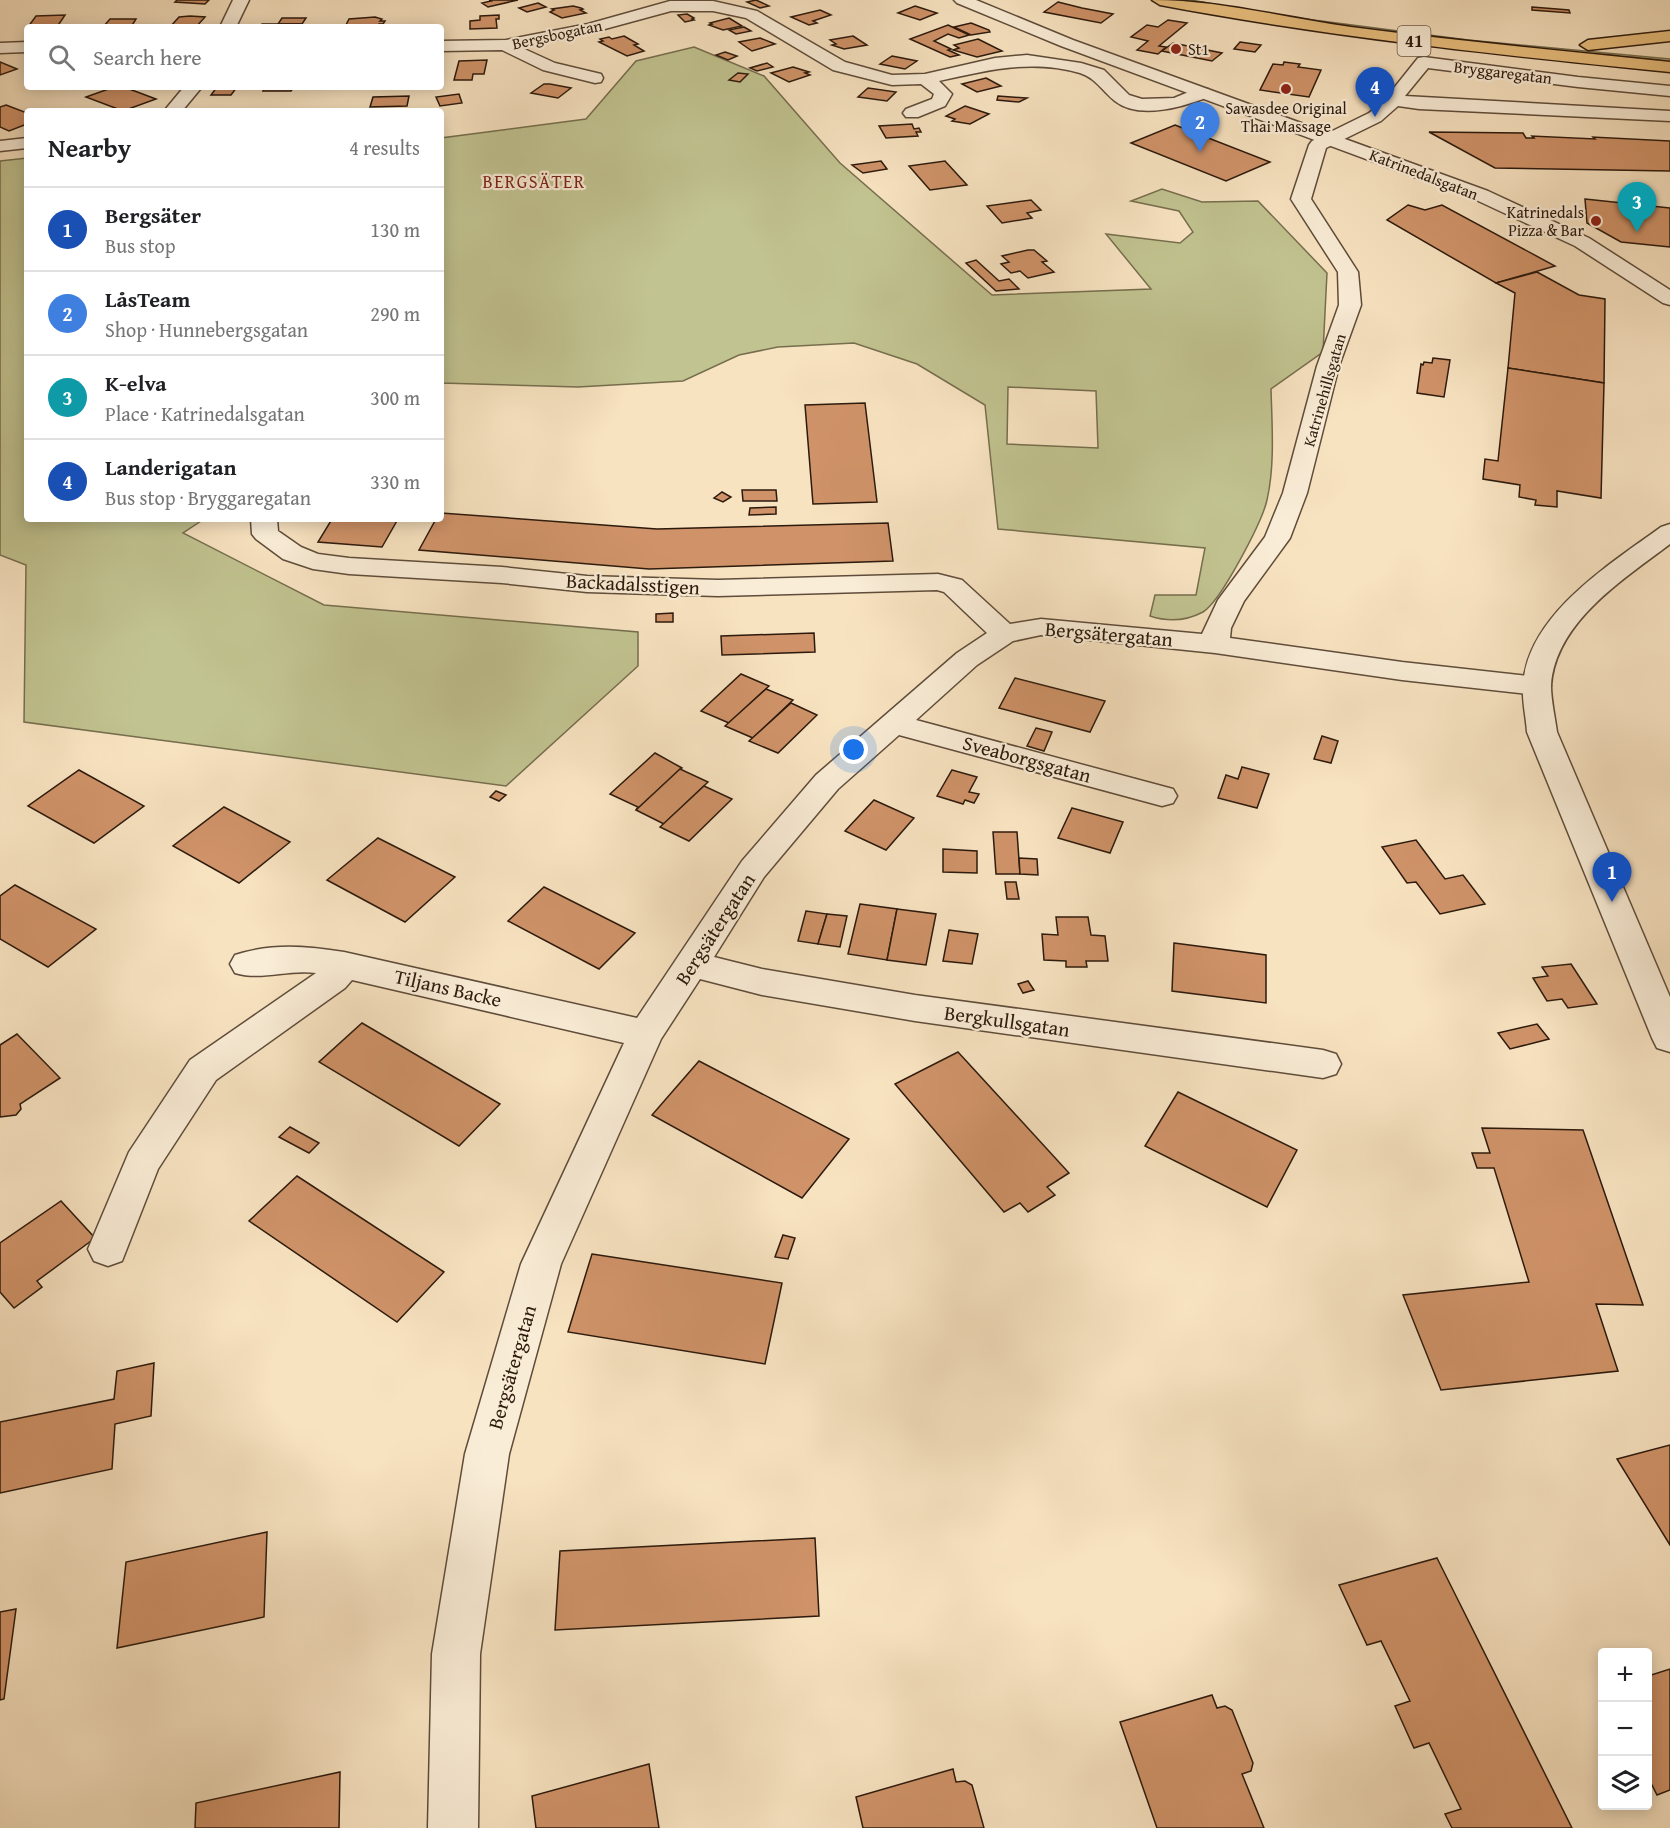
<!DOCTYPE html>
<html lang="en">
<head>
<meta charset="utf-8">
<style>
	:root { --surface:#fff; --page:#f6f6f6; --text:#202124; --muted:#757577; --line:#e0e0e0; --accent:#8f2418 }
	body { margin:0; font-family:"Gentium Book Plus",serif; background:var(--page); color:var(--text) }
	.controls { position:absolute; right:18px; bottom:18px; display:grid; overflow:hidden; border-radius:6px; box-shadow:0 3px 15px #0003 }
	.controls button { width:54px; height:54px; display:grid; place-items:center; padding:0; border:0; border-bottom:2px solid var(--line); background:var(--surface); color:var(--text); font:30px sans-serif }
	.you { position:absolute; left:854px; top:750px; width:21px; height:21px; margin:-15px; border:4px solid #fff; border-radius:50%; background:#1a73e8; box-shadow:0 0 0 9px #1a73e833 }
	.badge { display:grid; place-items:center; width:39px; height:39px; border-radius:50%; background:var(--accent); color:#fff; font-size:20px; font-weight:700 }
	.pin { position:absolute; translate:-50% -50px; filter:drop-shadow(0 2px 3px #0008) }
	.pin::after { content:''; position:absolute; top:32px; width:21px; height:18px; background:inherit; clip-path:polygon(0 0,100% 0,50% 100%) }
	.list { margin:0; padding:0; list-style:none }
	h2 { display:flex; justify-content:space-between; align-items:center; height:78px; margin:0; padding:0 24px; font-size:26px }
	h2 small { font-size:20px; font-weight:400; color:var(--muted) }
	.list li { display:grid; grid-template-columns:39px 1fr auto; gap:18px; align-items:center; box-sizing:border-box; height:84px; padding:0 24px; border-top:2px solid var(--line) }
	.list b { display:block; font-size:22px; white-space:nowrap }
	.list p { margin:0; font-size:20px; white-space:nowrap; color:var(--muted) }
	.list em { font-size:20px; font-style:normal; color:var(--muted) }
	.icon { flex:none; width:33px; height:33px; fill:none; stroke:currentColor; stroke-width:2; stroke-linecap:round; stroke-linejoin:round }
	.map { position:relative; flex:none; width:1670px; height:1828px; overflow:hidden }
	.search { position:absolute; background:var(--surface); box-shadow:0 3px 15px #0003; left:24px; top:24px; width:420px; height:66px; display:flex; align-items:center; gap:15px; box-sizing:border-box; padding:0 21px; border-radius:6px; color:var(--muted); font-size:22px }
	.panel { position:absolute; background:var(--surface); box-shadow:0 3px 15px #0003; left:24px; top:108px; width:420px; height:414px; border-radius:6px }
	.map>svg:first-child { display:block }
</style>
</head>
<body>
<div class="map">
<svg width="1670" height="1828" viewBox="0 0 1670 1828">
	<rect width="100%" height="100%" fill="#f8e3c1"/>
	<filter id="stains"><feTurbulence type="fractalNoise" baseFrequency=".00333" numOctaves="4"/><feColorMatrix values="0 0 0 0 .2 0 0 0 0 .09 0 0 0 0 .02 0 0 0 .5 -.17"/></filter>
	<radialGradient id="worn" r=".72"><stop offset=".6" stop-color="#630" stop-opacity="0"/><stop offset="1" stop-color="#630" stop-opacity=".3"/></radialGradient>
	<g fill="#c1c390" stroke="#766e4e" stroke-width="1.5" fill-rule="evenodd">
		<path d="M1175,0H1191L1275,15L1468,40L1670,59V65L1439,40Z"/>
		<path d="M694,47L764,76L840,163L992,295L1151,289L1106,234L1180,243L1193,232L1179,211L1131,201L1162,189L1202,202L1258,201L1327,273L1323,352L1271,389C1272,425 1275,465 1267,500C1262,522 1221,601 1203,612C1186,621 1168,622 1150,616L1155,595H1196L1205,548L998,529L985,405L917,364L854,343L778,347L739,355L683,381L578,387L441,383V138L586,119L636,61ZM1008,387L1096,391L1098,448L1007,444Z"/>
		<path d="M27,158V519H204L183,533L324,605L638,632V666L506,786L24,722L26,565L0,555V161Z"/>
	</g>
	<g fill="#d09369" stroke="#2c1a0d" stroke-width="1.5">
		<path d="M177,0H209L205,4L175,2Z"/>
		<path d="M489,0H518L488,7L482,3L491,1Z"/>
		<path d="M756,0L769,6L760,8L747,2Z"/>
		<path d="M1058,2L1082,8L1113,14L1101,23L1044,12Z"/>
		<path d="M538,3L546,7L527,12L519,8Z"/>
		<path d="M573,6L581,8L583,9L580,10L586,13L562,18L550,12L554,10L552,9Z"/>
		<path d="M915,6L937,13L920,20L898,13Z"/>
		<path d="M1532,7L1569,10L1570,13L1532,10Z"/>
		<path d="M820,10L831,15L813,21L817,23L809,25L791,17Z"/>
		<path d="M687,14L694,18L692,19L694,20L685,22L678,15Z"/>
		<path d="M65,15L57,27H28L36,16Z"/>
		<path d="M499,15V19H496L497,28L470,29V21L480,20V16Z"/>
		<path d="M179,17L190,16L205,17L196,27H170Z"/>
		<path d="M375,17L382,19L380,21H385L383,24H379L377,27H345L349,19Z"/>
		<path d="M282,18H306L302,24H278Z"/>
		<path d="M729,18L742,26L723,30L709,25L712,24L710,23Z"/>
		<path d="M110,19H136L131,27H103Z"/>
		<path d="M1168,20L1187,23L1159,46L1166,47L1158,54L1137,50L1148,41L1131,37L1147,25L1158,27Z"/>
		<path d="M971,23L989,30L990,32L971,35L954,27Z"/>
		<path d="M262,24H301L300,27H260Z"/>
		<path d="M948,25L969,35L959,38L948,34L934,41L951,49L948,50L959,55L950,57L910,39Z"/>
		<path d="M744,27L751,31L736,34L729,30Z"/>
		<path d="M624,36L638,44L634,45L644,51L627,56L599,42L603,41L600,39L609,37L612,39Z"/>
		<path d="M853,36L867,45L844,49L832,45L836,44L830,40Z"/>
		<path d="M760,38L775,44L752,51L739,42Z"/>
		<path d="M978,39L1002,51L977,57L953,50L959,48L954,45Z"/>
		<path d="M1240,42L1261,45L1255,52L1234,49Z"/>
		<path d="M1173,43L1222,53L1212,61L1162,51Z"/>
		<path d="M725,52L737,56L728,60L716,55Z"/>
		<path d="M892,56L917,61L905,69L880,64Z"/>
		<path d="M487,60L484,74H473L472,80H454L459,61Z"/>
		<path d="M0,62L17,69L0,75Z"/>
		<path d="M1284,62L1300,64L1298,67L1321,70L1309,97L1260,90L1273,64L1283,65Z"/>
		<path d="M767,63L773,67L757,71L750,68Z"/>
		<path d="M793,67L809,72L805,73L810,75L789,82L771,73Z"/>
		<path d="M738,73L748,74L740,82L729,80Z"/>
		<path d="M986,78L1001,86L977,92L962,84Z"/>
		<path d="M544,84H550L571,88L558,98L531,93Z"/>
		<path d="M114,87H124L156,99L123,111L86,97Z"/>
		<path d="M217,87H237L231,95H211Z"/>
		<path d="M265,87H294L291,91H263Z"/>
		<path d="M868,88L896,92L887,101L858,97Z"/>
		<path d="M459,94L462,103L440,106L436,97Z"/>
		<path d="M409,96L407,106L370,107L373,97Z"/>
		<path d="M998,96L1027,98L1019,102L997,100Z"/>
		<path d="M6,105L27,113V124L9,131L0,127V107Z"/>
		<path d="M965,106L989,114L970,124L952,121L955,119L946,116Z"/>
		<path d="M912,124L914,129L919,128L921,132H916L918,136L886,138L879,126Z"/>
		<path d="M1175,125L1270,162L1226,181L1131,143Z"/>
		<path d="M1429,132L1523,133L1526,138H1534L1532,136L1595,139L1593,137L1670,141V171L1495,168Z"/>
		<path d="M881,161L887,169L863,173L852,165Z"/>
		<path d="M945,161L967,185L930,190L909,166Z"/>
		<path d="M1585,199L1670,208V247L1621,242L1587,223Z"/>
		<path d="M1031,200L1041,210L1027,213L1032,218L1002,223L987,206Z"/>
		<path d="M1408,205L1425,210L1442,205L1555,266L1496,283L1387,220Z"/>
		<path d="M1028,250H1034L1047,261L1042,262L1054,272L1028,278L1020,271L1011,273L1001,264L1009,262L1002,256Z"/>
		<path d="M976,260L999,281L1009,279L1019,289L996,291L966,263Z"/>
		<path d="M1537,272L1579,295L1605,299L1604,383L1508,368L1515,293L1496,283Z"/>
		<path d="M1433,358L1450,360L1444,397L1417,393L1421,364L1423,365L1424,362L1432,363Z"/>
		<path d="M1508,368L1604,383L1601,498L1557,491V507L1535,505L1536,500L1519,497L1520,485L1483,479L1485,459L1498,461Z"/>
		<path d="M865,403L877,502L813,504L805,405Z"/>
		<path d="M742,490H776L777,501H743Z"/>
		<path d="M722,492L731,497L723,502L714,498Z"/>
		<path d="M776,507V514L749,515L750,508Z"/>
		<path d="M441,513L657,529L888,523L893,561L649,569L419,550L436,519H441Z"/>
		<path d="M332,519H398L382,547L318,542Z"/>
		<path d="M673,613V622H656V614Z"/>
		<path d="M814,633L815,652L722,655L721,636Z"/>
		<path d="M741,674L769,686L729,723L701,711Z"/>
		<path d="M1015,678L1105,701L1090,732L999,708Z"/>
		<path d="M766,689L793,700L753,738L725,726Z"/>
		<path d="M791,703L817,715L778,753L749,741Z"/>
		<path d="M1036,728L1052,732L1044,751L1027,746Z"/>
		<path d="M1322,736L1338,741L1331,763L1314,759Z"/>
		<path d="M655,753L682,768L636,810L638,807L610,794Z"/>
		<path d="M1242,767L1269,774L1257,808L1218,798L1226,775L1238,779Z"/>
		<path d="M680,769L708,782L664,824L636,810Z"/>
		<path d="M79,770L144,806L94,843L28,806Z"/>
		<path d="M952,770L977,777L969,792L979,794L974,803L965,800L963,804L937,796Z"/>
		<path d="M704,786L732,799L689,841L660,827Z"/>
		<path d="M496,791L506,795L499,801L490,797Z"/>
		<path d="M874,800L914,818L886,850L845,831Z"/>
		<path d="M224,807L290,842L239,883L173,846Z"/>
		<path d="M1072,808L1123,822L1110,853L1058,838Z"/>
		<path d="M993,832H1017L1020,874H996Z"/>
		<path d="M378,838L455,877L405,922L327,880Z"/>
		<path d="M1416,840L1445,879L1463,875L1485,904L1440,914L1416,882L1407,883L1382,847Z"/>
		<path d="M943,849L977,851V873L943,872Z"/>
		<path d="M1019,858L1037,859L1038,875L1020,874Z"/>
		<path d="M1005,882H1016L1019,899H1007Z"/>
		<path d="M15,885L96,929L48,967L0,939V896Z"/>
		<path d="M544,887L635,933L599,969L508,921Z"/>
		<path d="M860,904L897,909L887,960L848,954Z"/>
		<path d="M897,909L936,914L926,965L887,960Z"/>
		<path d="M806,911L827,914L818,944L798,941Z"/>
		<path d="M827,914L847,916L840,947L818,944Z"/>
		<path d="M1056,917H1088L1091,935L1105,936L1108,961H1086L1087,967H1066V961L1044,960L1042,934L1058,935Z"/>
		<path d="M949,930L978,934L972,964L943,961Z"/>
		<path d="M1174,943L1266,955V1003L1172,991Z"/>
		<path d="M1571,964L1597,1004L1568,1008L1562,999L1547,1001L1533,978L1548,976L1542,967Z"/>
		<path d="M1028,981L1034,990L1023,993L1018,984Z"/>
		<path d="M362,1023L500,1104L459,1146L319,1062Z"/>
		<path d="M1537,1024L1549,1039L1510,1049L1498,1033Z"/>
		<path d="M17,1034L60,1078L20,1104L21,1109L16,1115L0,1117V1045Z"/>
		<path d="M958,1052L1069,1173L1047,1187L1055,1195L1028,1212L1020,1203L1004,1212L895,1084Z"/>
		<path d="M699,1061L849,1139L802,1198L652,1115Z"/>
		<path d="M1178,1092L1297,1150L1267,1207L1145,1146Z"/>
		<path d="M290,1127L319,1143L309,1153L279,1137Z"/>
		<path d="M1482,1128L1583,1130L1643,1305L1596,1304L1618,1371L1441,1390L1403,1295L1529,1282L1494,1168H1477L1472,1153H1490Z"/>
		<path d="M297,1176L444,1272L397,1322L249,1221Z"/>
		<path d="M61,1201L95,1238L37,1281L42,1287L14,1308L0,1292V1243Z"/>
		<path d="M783,1235L795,1238L788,1259L775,1257Z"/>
		<path d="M592,1254L782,1283L765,1364L568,1332Z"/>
		<path d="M154,1363L151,1416L115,1424L112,1469L0,1493V1422L114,1399L117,1371Z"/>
		<path d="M1670,1445V1545L1617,1459Z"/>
		<path d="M267,1532L264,1617L117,1648L126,1562Z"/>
		<path d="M815,1538L819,1616L555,1630L560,1551Z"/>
		<path d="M1437,1558L1572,1828H1452L1445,1814L1461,1809L1429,1743L1414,1748L1395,1706L1410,1701L1381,1641L1367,1645L1339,1585Z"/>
		<path d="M16,1609L4,1699L0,1700V1612Z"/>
		<path d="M1670,1669V1790L1657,1795L1648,1777V1676Z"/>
		<path d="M1212,1695L1217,1708L1225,1706L1232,1710L1253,1763L1251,1771L1242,1774L1264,1828H1157L1120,1722Z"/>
		<path d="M649,1764L659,1828H536L532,1796Z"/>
		<path d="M953,1769L956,1782L965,1781L972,1785L984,1828H863L856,1797Z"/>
		<path d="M340,1772L339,1828H195L196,1803Z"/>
	</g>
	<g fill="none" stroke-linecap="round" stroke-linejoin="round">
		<defs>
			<g id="minor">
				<path d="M233,0H249L236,27H220Z"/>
				<path d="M670,1H713L757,11L845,62L892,75L925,74L995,58L1027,55L1081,63L1104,70L1129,95L1142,99L1174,98L1196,89H1208L1211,93L1208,97C1183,107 1139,120 1115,101C1102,91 1096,78 1080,73C1032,59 987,70 939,81L952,94L945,106L918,117H906L903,113L906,109L932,99L934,94L921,84L892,85L833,70L746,18L713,11H671L590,33L520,47L555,63L601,74L603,78L601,82L595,83L543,70L502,50L441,51V41L506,40L588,24Z"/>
				<path d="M27,42V52L0,53V43Z"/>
				<path d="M1424,57L1578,77L1670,86V96L1578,87L1428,68L1405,96L1670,111V121L1419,109L1398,106L1381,121L1326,148L1311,199L1358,272L1361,305L1339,366L1307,493L1290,538L1244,601L1231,628L1230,638L1402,662L1537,677L1547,680L1551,686L1547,692L1537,695L1402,680L1215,653L1041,635L1013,641L977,665L916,720L1173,789L1177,796L1173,803L1162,806L899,735L838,789L764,877L714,957L762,969L915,995L1323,1050L1336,1054L1341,1064L1336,1074L1323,1078L915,1021L762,995L700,979L661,1039L561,1264L509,1454L480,1654L478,1828H428L432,1654L465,1454L521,1264L624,1043L352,980L345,988L216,1080L158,1169L122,1261L108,1266L94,1261L88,1249L129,1152L190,1060L316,973C289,969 261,981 235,973L230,964L235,955C272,943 306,946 344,952L637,1018L742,861L816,775L957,653L987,633L944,592L937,590L718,596L587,592L502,583L349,574L313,569L283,559L256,539L252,534L251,519H277L278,531L301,547L318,554L349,558L502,567L587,576L718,580L938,574L962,580L1010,624L1041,619L1202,634L1218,600L1265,537L1283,493L1317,366L1339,305L1338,272L1291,199L1309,145L1312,141L1369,113L1382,103L1418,58Z"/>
				<path d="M184,87H202L182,111H164Z"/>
				<path d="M27,138V148L0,151V141Z"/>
			</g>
			<g id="tertiary">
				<path d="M954,0H976L1073,40L1488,191L1589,238L1670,290V305L1663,303L1575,246L1474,199L1061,46L957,3Z"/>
				<path d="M1670,524V544C1624,579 1555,622 1551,686C1551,700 1555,717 1557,732L1670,997V1052L1657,1048L1652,1038L1527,732C1526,717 1522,701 1523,686C1527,615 1609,565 1661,527Z"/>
			</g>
			<g id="primary">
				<path d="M1152,0C1219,0 1286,18 1351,27C1457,41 1564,51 1670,62V72C1499,55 1329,37 1160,5Z"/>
				<path d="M1670,31V41L1588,50L1580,45L1588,40Z"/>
			</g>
		</defs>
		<use href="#minor" stroke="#5f4c3a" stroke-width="3"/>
		<use href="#tertiary" stroke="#5f4c3a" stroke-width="3"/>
		<use href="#primary" stroke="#2c1a0d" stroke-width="3"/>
		<use href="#minor" fill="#faedd7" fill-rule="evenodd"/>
		<use href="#tertiary" fill="#faedd7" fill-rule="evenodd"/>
		<use href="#primary" fill="#ecc280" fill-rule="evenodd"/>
	</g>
	<g fill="#8f2418" stroke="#faedd7" stroke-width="2">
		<circle cx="1176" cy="49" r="6"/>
		<circle cx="1286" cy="89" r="6"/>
		<circle cx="1596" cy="221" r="6"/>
	</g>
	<g text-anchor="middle" stroke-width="4.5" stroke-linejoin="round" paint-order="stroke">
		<g font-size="16" fill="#2c1a0d" stroke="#faedd7">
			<text transform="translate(557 34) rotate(-12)" y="6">Bergsbogatan</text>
			<text transform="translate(1503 72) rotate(7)" y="6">Bryggaregatan</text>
			<text transform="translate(1424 174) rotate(21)" y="6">Katrinedalsgatan</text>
			<text transform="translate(1324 390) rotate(-74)" y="6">Katrinehillsgatan</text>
		</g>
		<g font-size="16" fill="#2c1a0d" stroke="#faedd7" text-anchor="start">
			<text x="1188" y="55">St1</text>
			<text x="1286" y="114" text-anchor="middle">Sawasdee Original<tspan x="1286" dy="18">Thai Massage</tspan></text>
			<text x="1584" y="218" text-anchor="end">Katrinedals<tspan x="1584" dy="18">Pizza &amp; Bar</tspan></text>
		</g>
		<rect fill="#faedd7" stroke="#6a594a" stroke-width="1.5" x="1397.5" y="26" width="33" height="30" rx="4.5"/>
		<g font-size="18" font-weight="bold" fill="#2c1a0d">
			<text x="1414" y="47">41</text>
		</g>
		<g font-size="18" letter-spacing="1.5" fill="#7a1f14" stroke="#faedd7">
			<text x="534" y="188">BERGSÄTER</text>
		</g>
		<g font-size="20" fill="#2c1a0d" stroke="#faedd7">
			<text transform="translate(633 584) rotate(3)" y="7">Backadalsstigen</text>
			<text transform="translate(1109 634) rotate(5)" y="7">Bergsätergatan</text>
			<text transform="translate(1027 759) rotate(15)" y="7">Sveaborgsgatan</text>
			<text transform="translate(715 929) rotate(-57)" y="7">Bergsätergatan</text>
			<text transform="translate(448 988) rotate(13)" y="7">Tiljans Backe</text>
			<text transform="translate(1007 1021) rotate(8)" y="7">Bergkullsgatan</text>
			<text transform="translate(512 1367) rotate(-74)" y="7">Bergsätergatan</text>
		</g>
	</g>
	<rect width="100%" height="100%" filter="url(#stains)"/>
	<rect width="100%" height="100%" fill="url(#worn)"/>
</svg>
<div class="controls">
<button>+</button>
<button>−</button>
<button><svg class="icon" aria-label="layers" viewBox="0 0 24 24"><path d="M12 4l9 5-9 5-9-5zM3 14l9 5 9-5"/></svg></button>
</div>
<div class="you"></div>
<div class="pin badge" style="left:1612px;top:902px;background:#1a4fb4">1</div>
<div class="pin badge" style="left:1200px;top:152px;background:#3f7fe0">2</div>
<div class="pin badge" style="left:1637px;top:232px;background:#0f9aa8">3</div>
<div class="pin badge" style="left:1375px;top:117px;background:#1a4fb4">4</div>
<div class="search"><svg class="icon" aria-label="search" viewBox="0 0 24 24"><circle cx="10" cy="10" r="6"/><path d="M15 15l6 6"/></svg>Search here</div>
<section class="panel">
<h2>Nearby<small>4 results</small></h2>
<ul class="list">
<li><span class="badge" style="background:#1a4fb4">1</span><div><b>Bergsäter</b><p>Bus stop</p></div><em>130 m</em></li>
<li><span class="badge" style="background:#3f7fe0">2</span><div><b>LåsTeam</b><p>Shop · Hunnebergsgatan</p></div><em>290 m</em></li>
<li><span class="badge" style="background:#0f9aa8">3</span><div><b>K-elva</b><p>Place · Katrinedalsgatan</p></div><em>300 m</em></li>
<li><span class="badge" style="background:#1a4fb4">4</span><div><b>Landerigatan</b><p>Bus stop · Bryggaregatan</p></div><em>330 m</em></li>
</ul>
</section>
</div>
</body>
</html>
